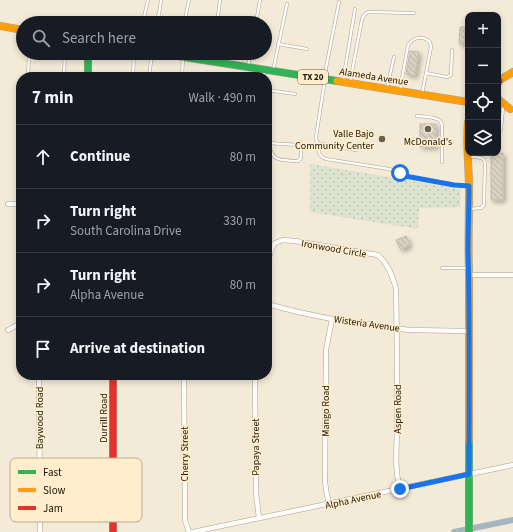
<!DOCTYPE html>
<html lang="en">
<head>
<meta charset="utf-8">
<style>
	:root { --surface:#171b24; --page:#242831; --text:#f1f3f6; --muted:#9ea1a6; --line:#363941 }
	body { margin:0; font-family:"Source Sans 3",sans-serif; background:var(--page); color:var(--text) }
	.controls { position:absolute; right:12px; top:12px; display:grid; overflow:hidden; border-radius:8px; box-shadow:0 2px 6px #0003 }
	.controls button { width:36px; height:36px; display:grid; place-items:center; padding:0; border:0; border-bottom:1px solid var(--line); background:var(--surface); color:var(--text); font:20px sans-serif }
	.stop { position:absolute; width:12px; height:12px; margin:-9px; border:3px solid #1a73e8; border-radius:50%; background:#fff }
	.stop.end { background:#1a73e8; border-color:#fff; box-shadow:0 1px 4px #0008 }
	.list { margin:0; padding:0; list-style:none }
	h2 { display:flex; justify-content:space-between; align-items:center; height:52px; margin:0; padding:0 16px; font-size:17px }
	h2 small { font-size:13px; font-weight:400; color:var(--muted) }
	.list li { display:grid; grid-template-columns:26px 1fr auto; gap:12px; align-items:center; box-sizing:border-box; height:64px; padding:0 16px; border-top:1px solid var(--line) }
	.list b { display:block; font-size:15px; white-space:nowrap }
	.list p { margin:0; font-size:13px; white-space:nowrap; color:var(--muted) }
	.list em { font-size:13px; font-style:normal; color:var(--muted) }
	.icon { flex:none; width:22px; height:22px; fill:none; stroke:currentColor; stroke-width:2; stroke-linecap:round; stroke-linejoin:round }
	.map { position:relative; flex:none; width:513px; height:532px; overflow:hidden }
	.search { position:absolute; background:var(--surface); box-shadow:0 2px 6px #0003; left:16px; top:16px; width:256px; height:44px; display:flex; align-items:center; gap:10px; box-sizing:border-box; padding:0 14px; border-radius:22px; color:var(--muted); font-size:15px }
	.panel { position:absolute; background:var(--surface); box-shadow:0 2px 6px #0003; left:16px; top:72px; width:256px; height:308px; border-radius:16px }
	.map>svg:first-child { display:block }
</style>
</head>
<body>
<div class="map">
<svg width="513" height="532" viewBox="0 0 513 532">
	<defs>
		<pattern id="park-dots" width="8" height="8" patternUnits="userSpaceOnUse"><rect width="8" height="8" fill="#dce3d0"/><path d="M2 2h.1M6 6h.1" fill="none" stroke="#bcc2b1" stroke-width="1.8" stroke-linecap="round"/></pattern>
		<pattern id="building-back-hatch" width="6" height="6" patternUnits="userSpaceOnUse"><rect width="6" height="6" fill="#d8d1c2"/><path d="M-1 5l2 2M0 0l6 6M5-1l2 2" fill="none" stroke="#b9b3a5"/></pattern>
		<filter id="shadow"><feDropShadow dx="2.5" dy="2.5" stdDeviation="2" flood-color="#0004"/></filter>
	</defs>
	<rect width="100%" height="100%" fill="#f3ead7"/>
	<path fill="url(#park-dots)" d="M310,164L461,189L460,207L419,208L418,229L310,212Z"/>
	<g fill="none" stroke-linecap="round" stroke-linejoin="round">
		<path stroke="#a5b6c1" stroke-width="6" d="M454,532L513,520"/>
	</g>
	<g fill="url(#building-back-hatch)" stroke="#c3bcad" filter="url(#shadow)">
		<path d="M460,27H465V44H459Z"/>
		<path d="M410,51L419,52L415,76L406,74Z"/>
		<rect x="420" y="124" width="16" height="23"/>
		<path d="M503,153V200H491V154Z"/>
		<path d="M406,236L410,245L401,250L396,240Z"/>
	</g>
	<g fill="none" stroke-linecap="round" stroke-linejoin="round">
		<defs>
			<g id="lane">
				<path d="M145,23L144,17L148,0"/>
				<path d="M156,23L159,14L161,0"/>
				<path d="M184,23L189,0"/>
				<path d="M217,23L220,0"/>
				<path d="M256,23L260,0"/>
				<path d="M278,44L307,49"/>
				<path d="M65,53L64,75L66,77"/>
				<path d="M211,60L212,53"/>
				<path d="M248,66L251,53"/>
				<path d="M273,71L287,4"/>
				<path d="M426,73L447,77L451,75L452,50"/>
				<path d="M28,77L29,53"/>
				<path d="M133,77L134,53"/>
				<path d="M149,77L152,53"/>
				<path d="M182,77L183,57"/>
				<path d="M264,77V70"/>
				<path d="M324,78L339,2"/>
				<path d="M325,79L316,137L317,143L319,153L322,157L326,159L389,169L395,171L405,176L454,185L468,186"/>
				<path d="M343,81L355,9"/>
				<path d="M350,82L362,19C363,15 365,14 368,12L414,13"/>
				<path d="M387,88L394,57"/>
				<path d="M267,90L295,94"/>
				<path d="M400,90L408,45C414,37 423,35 430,42L431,47L422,94"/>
				<path d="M417,116C423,117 435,116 440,121C442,123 442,125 442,127V162"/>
				<path d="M498,132L500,131L501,129L503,108"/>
				<path d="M267,133C272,159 270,160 298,161L301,158V148L298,145L269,143"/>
				<path d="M317,143L356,150"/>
				<path d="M468,156L482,158L484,160L485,163L484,205L481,208L469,209"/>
				<path d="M442,268H467"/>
			</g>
			<g id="street">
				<path d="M8,204H21"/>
				<path d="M469,275H513"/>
				<path d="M267,279C269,267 267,253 275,243L283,240L295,241L378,255C388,264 393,276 396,289C397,334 397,379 397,425C397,446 394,468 400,489"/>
				<path d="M267,304L298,312L332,319L409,330L468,331"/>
				<path d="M8,330L21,323"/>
				<path d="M39,375L40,532"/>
				<path d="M184,375L185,507V520L189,532"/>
				<path d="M255,375L256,493L259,518"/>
				<path d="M329,504L326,490L325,482L326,350L332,319"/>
				<path d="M193,532L513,465"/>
			</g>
			<g id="fast">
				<path d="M88,53V77"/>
				<path d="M158,53L337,81"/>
				<path d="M469,441V532"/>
			</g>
			<g id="slow">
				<path d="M0,26L23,30"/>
				<path d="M337,81L468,102"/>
				<path d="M498,81L513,72"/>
				<path d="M498,99L510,109"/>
				<path d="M468,122C466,144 469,167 469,189C469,218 468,246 469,275V441"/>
			</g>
			<g id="jam">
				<path d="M498,83L499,81"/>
				<path d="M113,375V532"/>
			</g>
		</defs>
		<use href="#lane" stroke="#a9a193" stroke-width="3.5"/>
		<use href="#street" stroke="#a9a193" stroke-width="5.5"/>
		<use href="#fast" stroke="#a9a193" stroke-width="8"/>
		<use href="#slow" stroke="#a9a193" stroke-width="8"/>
		<use href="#jam" stroke="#a9a193" stroke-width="8"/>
		<use href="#lane" stroke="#fdfcf9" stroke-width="2.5"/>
		<use href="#street" stroke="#fdfcf9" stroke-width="4.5"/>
		<use href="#fast" stroke="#30b455" stroke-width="7"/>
		<use href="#slow" stroke="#ff9f0a" stroke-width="7"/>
		<use href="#jam" stroke="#e5322d" stroke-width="7"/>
	</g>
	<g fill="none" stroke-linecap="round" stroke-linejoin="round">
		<path stroke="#1a73e8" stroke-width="5" d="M400,173L405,176L454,185L469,186C469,207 468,229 468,250C470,325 469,400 469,474L400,489"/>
	</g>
	<g fill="#676051" stroke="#ffedcb" stroke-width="1.5">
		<circle cx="428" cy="129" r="4"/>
		<circle cx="382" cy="139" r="4"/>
	</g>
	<g text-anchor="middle" stroke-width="3" stroke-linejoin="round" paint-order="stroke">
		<rect fill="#ffedcb" stroke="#605643" stroke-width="1" x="298" y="70" width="30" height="14" rx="3"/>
		<g font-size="9" font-weight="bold" fill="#1c1609">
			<text x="313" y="80">TX 20</text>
		</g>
		<g font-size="10" fill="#1c1609" stroke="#ffedcb">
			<text transform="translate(374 76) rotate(9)" y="4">Alameda Avenue</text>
			<text transform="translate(334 248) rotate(10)" y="4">Ironwood Circle</text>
			<text transform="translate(367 323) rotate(8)" y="4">Wisteria Avenue</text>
			<text transform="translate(397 409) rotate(-90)" y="4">Aspen Road</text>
			<text transform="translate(325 411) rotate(-90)" y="4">Mango Road</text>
			<text transform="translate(39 418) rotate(-90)" y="4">Baywood Road</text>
			<text transform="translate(103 418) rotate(-90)" y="4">Durrill Road</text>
			<text transform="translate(255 447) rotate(-90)" y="4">Papaya Street</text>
			<text transform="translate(184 454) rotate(-90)" y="4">Cherry Street</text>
			<text transform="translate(353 499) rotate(-12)" y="4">Alpha Avenue</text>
		</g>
		<g font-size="10" fill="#1c1609" stroke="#ffedcb" text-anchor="end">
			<text x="374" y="137">Valle Bajo<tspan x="374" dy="12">Community Center</tspan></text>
			<text x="428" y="145" text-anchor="middle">McDonald's</text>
		</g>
	</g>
	<rect x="10" y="458" width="132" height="64" rx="6" fill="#ffedcb" stroke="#bbac91" stroke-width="1"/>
	<rect x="18" y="470" width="18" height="4" fill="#30b455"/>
	<rect x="18" y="488" width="18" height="4" fill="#ff9f0a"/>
	<rect x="18" y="506" width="18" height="4" fill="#e5322d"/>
	<g font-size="11" fill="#1c1609">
		<text x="43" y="476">Fast</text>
		<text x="43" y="494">Slow</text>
		<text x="43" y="512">Jam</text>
	</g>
</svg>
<div class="controls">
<button>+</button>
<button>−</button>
<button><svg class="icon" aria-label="locate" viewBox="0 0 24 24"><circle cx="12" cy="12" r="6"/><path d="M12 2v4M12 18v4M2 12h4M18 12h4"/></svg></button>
<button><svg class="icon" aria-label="layers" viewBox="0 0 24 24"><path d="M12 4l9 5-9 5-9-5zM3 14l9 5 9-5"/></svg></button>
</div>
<div class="stop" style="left:400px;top:173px"></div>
<div class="stop end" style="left:400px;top:489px"></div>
<div class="search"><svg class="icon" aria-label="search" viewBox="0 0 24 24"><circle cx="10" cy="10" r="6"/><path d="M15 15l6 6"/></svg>Search here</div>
<section class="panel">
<h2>7 min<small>Walk · 490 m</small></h2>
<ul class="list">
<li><svg class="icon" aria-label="ahead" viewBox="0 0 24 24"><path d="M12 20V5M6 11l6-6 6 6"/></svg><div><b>Continue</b></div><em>80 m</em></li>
<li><svg class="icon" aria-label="right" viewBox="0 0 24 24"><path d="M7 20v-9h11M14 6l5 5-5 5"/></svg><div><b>Turn right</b><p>South Carolina Drive</p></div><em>330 m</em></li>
<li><svg class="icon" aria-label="right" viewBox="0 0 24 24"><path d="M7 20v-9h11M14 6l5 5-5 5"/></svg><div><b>Turn right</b><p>Alpha Avenue</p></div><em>80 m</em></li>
<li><svg class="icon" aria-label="arrive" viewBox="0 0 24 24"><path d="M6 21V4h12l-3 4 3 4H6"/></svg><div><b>Arrive at destination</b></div></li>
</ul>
</section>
</div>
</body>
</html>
